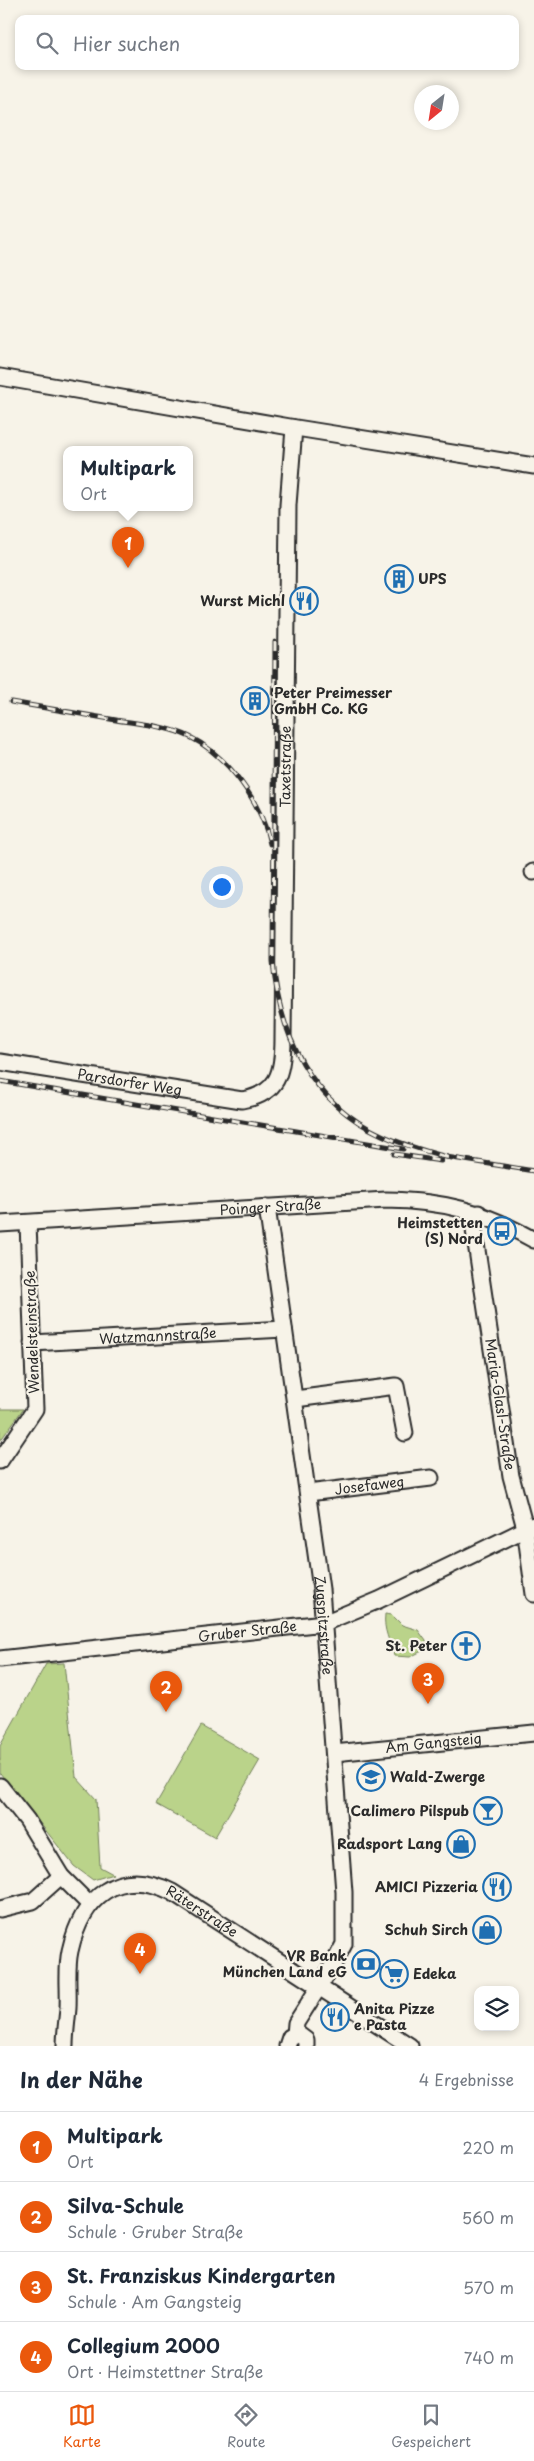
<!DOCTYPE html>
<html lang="de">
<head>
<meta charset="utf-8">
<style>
	:root { --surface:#fff; --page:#f6f6f7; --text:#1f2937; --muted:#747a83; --line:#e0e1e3; --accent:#ea580c }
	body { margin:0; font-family:"Playpen Sans",sans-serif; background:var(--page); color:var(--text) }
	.controls { position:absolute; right:15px; bottom:15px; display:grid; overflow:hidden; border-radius:10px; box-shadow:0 2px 8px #0003 }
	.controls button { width:45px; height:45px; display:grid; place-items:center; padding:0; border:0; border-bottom:1px solid var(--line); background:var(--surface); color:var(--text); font:25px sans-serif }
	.compass { position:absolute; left:414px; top:85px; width:45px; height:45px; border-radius:50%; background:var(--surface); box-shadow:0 2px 8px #0003; rotate:210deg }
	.you { position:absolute; left:221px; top:886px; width:18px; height:18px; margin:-12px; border:4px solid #fff; border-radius:50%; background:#1a73e8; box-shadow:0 0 0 8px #1a73e833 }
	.badge { display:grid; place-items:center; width:32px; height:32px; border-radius:50%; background:var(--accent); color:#fff; font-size:16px; font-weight:700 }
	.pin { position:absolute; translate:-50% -41px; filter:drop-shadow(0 1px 2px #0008) }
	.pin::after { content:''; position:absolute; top:26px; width:18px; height:15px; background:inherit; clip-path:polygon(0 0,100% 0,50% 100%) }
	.popup { position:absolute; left:63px; top:446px; width:130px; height:65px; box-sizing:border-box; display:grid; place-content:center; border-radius:10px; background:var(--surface); filter:drop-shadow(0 1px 4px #0005); font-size:16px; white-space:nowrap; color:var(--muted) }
	.popup b { font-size:19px; color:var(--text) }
	.popup::after { content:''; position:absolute; left:50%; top:100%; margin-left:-10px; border:10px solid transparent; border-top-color:var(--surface) }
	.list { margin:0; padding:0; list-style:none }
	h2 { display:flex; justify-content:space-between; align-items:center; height:65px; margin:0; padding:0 20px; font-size:21px }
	h2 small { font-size:16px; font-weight:400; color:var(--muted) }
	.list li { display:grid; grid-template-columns:32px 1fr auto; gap:15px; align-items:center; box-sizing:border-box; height:70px; padding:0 20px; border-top:1px solid var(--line) }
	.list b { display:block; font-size:19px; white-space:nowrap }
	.list p { margin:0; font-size:16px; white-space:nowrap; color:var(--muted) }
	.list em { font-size:16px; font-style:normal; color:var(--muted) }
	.icon { flex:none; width:28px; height:28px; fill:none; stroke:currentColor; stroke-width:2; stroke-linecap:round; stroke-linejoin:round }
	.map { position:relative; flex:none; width:534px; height:2046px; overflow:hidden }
	.search { position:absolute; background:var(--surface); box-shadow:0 2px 8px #0003; left:15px; right:15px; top:15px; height:55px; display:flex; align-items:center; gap:12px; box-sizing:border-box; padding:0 18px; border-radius:10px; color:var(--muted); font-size:19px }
	.sheet { height:345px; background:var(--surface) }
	nav { display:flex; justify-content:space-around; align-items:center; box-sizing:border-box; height:70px; border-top:1px solid var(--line); background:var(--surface); font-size:14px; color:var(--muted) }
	nav a { display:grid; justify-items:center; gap:2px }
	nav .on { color:var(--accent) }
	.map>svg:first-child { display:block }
</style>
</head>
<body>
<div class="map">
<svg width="534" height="2046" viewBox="0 0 534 2046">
	<rect width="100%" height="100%" fill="#f7f3e8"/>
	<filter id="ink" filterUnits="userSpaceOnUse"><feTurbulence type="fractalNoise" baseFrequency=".02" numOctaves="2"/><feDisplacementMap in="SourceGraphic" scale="10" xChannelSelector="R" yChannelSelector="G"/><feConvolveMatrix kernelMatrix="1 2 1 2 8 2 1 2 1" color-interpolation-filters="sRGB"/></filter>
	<g filter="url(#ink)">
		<g fill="#bad38a" stroke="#727f5a">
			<path d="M0,1409H23L0,1441Z"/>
			<path d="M385,1614L392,1615L402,1625L418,1630L426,1641V1649L410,1657L394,1656C390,1640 383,1631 385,1614Z"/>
			<path d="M64,1663L76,1777L96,1799L100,1867L113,1874L93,1880L74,1866L0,1773V1746L46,1664Z"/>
			<path d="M201,1726L260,1760L215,1837L156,1804Z"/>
		</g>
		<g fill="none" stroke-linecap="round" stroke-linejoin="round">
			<defs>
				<g id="minor">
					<path d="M0,377L290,427L534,466"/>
					<path d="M533,872H534"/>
					<path id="s1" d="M0,1062L242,1100C278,1094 283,1073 283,1039L288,505L294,428"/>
					<path id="s2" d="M267,1207L321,1589L344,1892V1944L333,1965L296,2023L295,2035"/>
					<path id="s3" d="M479,1213L474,1230L511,1476L525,1528L534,1594"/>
					<path id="s4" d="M0,1224L386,1200C445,1201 482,1211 534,1240"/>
					<path id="s5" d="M32,1343L284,1329"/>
					<path d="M295,1399L396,1386L405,1433"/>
					<path d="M0,1461L35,1409L28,1223"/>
					<path id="s6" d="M308,1493L431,1478"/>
					<path id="s7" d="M0,1659L324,1623L379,1600L534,1525"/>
					<path id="s8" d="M334,1753L534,1733"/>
					<path d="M0,1786L27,1820L61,1876L90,1905"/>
					<path d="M0,1909L33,1901L61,1876"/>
					<path id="s9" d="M65,2046C65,2033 67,2021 68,2008C69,1989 66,1969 70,1951C82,1897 118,1865 172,1892L410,2046"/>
					<path d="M287,2046L290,2037L298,2034L306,2040V2046"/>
				</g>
			</defs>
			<use href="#minor" stroke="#2b2b2b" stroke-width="19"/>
			<use href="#minor" stroke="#f7f3e8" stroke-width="15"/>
			<defs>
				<g id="rail">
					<path d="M275,642L273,961C279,1035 311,1103 382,1135C403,1145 425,1151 447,1157"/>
					<path d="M11,702C46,708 81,714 116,720C141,724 167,726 190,737C228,756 262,803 270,844"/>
					<path d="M0,1081L403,1149"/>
					<path d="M394,1154L441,1161"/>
					<path d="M440,1156L534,1171"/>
				</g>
			</defs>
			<use href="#rail" stroke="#2b2b2b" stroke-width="5"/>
			<use href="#rail" stroke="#f7f3e8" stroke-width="3" stroke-dasharray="9" stroke-linecap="butt"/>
		</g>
	</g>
	<defs>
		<symbol id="building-ring" viewBox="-11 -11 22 22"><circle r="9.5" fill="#f7f3e8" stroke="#1f6fb2" stroke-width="1.5"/><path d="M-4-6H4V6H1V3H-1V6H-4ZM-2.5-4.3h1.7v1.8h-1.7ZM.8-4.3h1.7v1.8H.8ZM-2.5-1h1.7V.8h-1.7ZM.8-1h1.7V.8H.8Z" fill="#1f6fb2"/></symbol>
		<symbol id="restaurant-ring" viewBox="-11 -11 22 22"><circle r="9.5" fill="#f7f3e8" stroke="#1f6fb2" stroke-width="1.5"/><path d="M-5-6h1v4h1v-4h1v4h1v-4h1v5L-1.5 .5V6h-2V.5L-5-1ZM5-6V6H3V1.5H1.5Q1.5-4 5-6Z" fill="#1f6fb2"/></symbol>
		<symbol id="bus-ring" viewBox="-11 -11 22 22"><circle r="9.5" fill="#f7f3e8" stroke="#1f6fb2" stroke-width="1.5"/><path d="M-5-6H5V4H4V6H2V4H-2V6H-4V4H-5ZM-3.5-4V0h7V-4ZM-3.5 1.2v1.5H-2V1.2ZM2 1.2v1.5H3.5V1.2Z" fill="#1f6fb2"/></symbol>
		<symbol id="church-ring" viewBox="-11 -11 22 22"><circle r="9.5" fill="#f7f3e8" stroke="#1f6fb2" stroke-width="1.5"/><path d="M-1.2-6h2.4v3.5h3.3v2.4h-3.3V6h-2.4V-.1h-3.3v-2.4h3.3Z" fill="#1f6fb2"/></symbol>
		<symbol id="school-ring" viewBox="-11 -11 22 22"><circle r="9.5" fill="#f7f3e8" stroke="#1f6fb2" stroke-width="1.5"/><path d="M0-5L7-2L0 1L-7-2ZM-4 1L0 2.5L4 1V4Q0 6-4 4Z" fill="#1f6fb2"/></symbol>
		<symbol id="bar-ring" viewBox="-11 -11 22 22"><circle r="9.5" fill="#f7f3e8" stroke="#1f6fb2" stroke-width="1.5"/><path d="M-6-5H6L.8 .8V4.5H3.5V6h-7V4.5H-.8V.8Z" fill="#1f6fb2"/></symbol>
		<symbol id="shop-ring" viewBox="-11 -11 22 22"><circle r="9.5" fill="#f7f3e8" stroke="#1f6fb2" stroke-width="1.5"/><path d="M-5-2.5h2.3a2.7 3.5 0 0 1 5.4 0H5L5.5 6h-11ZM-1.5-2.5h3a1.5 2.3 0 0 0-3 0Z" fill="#1f6fb2"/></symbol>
		<symbol id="bank-ring" viewBox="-11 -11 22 22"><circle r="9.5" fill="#f7f3e8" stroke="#1f6fb2" stroke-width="1.5"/><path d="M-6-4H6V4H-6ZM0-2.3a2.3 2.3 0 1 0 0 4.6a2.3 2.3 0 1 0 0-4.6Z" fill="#1f6fb2"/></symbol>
		<symbol id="supermarket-ring" viewBox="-11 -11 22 22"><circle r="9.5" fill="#f7f3e8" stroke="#1f6fb2" stroke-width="1.5"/><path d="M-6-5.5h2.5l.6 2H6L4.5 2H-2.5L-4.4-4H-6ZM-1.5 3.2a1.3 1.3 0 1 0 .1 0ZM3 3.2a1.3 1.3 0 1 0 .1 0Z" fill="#1f6fb2"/></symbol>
	</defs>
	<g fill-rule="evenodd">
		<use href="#building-ring" x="383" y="563" width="32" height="32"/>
		<use href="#restaurant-ring" x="288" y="585" width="32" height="32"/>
		<use href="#building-ring" x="239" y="685" width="32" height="32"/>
		<use href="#bus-ring" x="486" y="1215" width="32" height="32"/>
		<use href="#church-ring" x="450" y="1630" width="32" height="32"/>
		<use href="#school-ring" x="355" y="1761" width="32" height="32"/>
		<use href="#bar-ring" x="472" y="1795" width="32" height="32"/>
		<use href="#shop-ring" x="445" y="1828" width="32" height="32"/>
		<use href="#restaurant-ring" x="481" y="1871" width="32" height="32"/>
		<use href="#shop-ring" x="471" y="1914" width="32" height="32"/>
		<use href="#bank-ring" x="350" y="1948" width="32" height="32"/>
		<use href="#supermarket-ring" x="378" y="1958" width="32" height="32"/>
		<use href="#restaurant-ring" x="319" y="2001" width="32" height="32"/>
	</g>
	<g text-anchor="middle" stroke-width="4.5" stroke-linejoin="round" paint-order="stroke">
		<g font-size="14" font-weight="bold" fill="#2b2b2b" stroke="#f7f3e8" text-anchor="end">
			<text x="418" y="584" text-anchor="start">UPS</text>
			<text x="285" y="606">Wurst Michl</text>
			<text x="274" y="698" text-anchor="start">Peter Preimesser<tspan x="274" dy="16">GmbH Co. KG</tspan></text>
			<text x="483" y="1228">Heimstetten<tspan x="483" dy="16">(S) Nord</tspan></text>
			<text x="447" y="1651">St. Peter</text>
			<text x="390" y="1782" text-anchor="start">Wald-Zwerge</text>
			<text x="469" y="1816">Calimero Pilspub</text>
			<text x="442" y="1849">Radsport Lang</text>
			<text x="478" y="1892">AMICI Pizzeria</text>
			<text x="468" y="1935">Schuh Sirch</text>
			<text x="347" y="1961">VR Bank<tspan x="347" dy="16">München Land eG</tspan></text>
			<text x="413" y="1979" text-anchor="start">Edeka</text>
			<text x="354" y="2014" text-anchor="start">Anita Pizze<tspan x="354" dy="16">e Pasta</tspan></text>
		</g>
		<g font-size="14" fill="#2b2b2b" stroke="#f7f3e8">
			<text dy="5" stroke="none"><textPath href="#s1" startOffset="600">Taxetstraße</textPath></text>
			<text dy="5" stroke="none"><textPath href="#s1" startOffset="131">Parsdorfer Weg</textPath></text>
			<text dy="5" stroke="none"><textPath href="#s4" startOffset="271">Poinger Straße</textPath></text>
			<text transform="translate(32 1332) rotate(-92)" y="5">Wendelsteinstraße</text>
			<text dy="5" stroke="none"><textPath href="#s5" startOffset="126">Watzmannstraße</textPath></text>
			<text dy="5" stroke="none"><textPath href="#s3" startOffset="194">Maria-Glasl-Straße</textPath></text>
			<text dy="5" stroke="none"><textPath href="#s6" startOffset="62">Josefaweg</textPath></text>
			<text dy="5" stroke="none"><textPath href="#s2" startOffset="422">Zugspitzstraße</textPath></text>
			<text dy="5" stroke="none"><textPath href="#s7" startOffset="249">Gruber Straße</textPath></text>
			<text dy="5" stroke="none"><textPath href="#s8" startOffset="100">Am Gangsteig</textPath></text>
			<text dy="5" stroke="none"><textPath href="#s9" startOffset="272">Räterstraße</textPath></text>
		</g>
	</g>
</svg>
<div class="controls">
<button><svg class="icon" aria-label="layers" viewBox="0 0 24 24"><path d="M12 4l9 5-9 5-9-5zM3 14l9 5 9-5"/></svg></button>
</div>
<svg class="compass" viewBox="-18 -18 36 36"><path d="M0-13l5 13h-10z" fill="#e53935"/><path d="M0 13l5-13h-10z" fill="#747a83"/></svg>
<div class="you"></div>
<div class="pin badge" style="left:128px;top:568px">1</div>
<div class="popup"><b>Multipark</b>Ort</div>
<div class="pin badge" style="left:166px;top:1712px">2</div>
<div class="pin badge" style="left:428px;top:1704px">3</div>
<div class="pin badge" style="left:140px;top:1974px">4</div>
<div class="search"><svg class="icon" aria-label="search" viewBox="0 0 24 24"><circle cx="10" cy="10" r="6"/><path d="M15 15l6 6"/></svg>Hier suchen</div>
</div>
<section class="sheet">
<h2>In der Nähe<small>4 Ergebnisse</small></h2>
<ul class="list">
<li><span class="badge">1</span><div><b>Multipark</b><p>Ort</p></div><em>220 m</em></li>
<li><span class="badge">2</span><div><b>Silva-Schule</b><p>Schule · Gruber Straße</p></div><em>560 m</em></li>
<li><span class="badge">3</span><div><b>St. Franziskus Kindergarten</b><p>Schule · Am Gangsteig</p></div><em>570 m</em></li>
<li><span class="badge">4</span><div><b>Collegium 2000</b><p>Ort · Heimstettner Straße</p></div><em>740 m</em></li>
</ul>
</section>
<nav>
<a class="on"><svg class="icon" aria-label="map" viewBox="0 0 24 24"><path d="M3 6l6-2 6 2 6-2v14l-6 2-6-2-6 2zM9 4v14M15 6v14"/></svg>Karte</a>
<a><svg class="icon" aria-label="directions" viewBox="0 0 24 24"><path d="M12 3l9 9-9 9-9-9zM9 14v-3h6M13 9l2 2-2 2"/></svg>Route</a>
<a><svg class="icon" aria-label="saved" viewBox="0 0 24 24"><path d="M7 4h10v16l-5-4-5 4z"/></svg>Gespeichert</a>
</nav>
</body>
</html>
